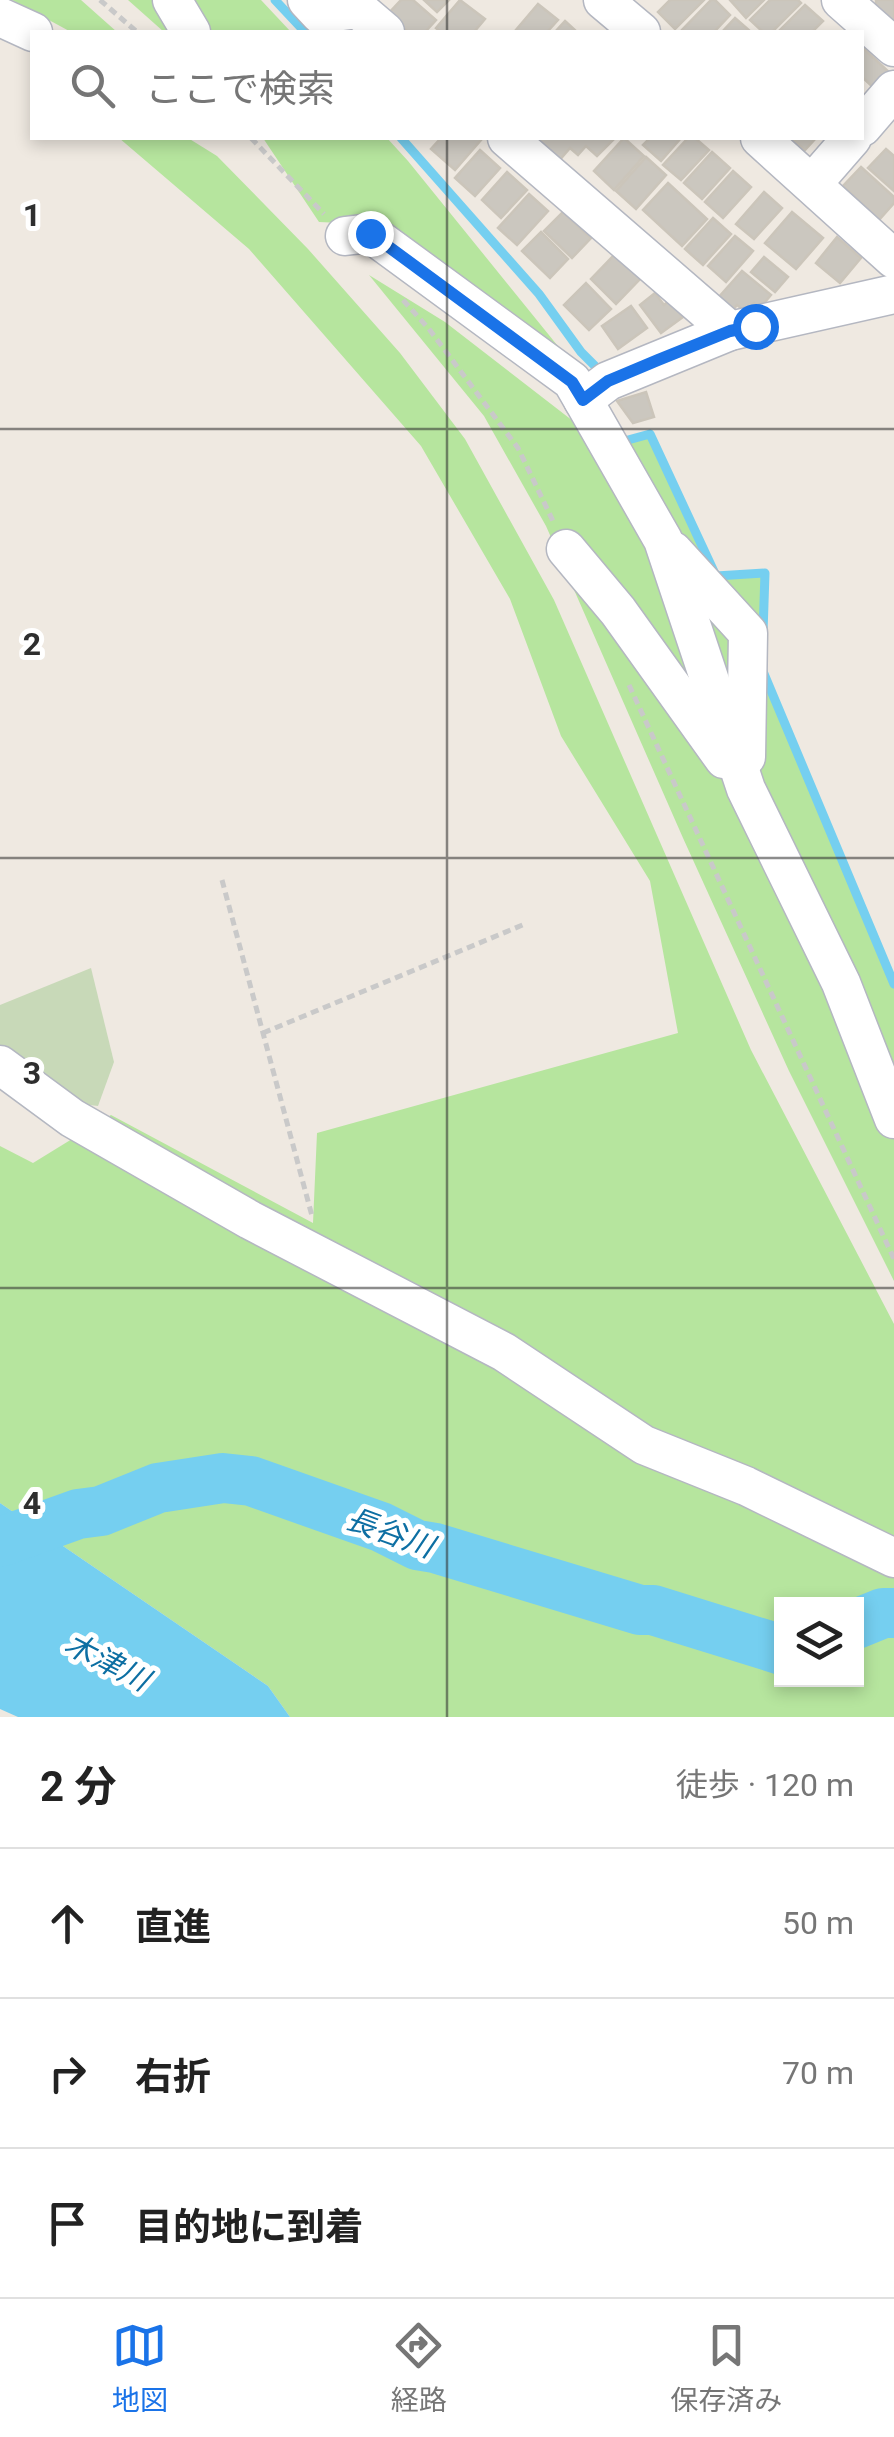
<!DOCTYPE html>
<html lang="ja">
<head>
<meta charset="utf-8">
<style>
	:root { --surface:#fff; --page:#f6f6f6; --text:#222; --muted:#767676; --line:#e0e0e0; --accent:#1a73e8 }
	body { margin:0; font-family:Roboto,"Noto Sans JP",sans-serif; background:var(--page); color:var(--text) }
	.controls { position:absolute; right:30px; bottom:30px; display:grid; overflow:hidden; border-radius:0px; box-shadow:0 5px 15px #0003 }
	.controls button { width:90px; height:90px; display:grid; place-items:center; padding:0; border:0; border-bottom:2px solid var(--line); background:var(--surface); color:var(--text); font:50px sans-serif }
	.stop { position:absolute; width:30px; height:30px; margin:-22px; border:8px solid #1a73e8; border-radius:50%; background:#fff }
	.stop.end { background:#1a73e8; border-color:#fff; box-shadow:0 2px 10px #0008 }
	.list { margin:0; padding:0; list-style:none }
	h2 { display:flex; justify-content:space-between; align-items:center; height:130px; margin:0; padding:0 40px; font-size:42px }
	h2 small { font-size:32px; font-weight:400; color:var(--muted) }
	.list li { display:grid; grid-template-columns:65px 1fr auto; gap:30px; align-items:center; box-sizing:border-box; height:150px; padding:0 40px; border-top:2px solid var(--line) }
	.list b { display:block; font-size:38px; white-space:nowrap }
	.list em { font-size:32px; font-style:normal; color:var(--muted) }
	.icon { flex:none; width:55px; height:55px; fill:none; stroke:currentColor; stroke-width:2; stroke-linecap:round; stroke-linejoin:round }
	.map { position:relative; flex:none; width:894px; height:1717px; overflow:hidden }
	.search { position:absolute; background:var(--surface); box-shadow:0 5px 15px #0003; left:30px; right:30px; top:30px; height:110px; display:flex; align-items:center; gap:25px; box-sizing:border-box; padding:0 35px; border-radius:0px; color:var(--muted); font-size:38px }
	.sheet { height:580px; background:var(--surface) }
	nav { display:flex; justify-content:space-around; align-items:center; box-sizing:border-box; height:140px; border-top:2px solid var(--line); background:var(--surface); font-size:28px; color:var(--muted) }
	nav a { display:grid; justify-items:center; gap:5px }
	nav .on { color:var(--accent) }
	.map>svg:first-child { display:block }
</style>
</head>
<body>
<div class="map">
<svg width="894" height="1717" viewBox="0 0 894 1717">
	<rect width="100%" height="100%" fill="#efe9e1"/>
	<g fill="#b6e59e" fill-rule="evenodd">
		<path d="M12,0H81L117,32H71Z"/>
		<path d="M128,0H157L176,32H164Z"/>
		<path d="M191,0H261L291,32H207Z"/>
		<path d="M119,138H188L217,156L308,249L400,353L465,439L554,600L751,1050L894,1324V1717H290L268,1686L0,1503V1146L33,1163L111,1115L313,1223L317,1133L678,1033L650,881L561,736L510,599L421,446L249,249ZM782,1604H856V1680H782Z"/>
		<path d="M263,138H387L408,161L587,382L341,223L319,222Z"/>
		<path d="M369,275L445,322L573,421L617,444L650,434L716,576L765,573L762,671L894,984V1281L789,1071L683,838L546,526L484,416Z"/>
	</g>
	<path fill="#c8d9b8" d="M91,968L114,1062L98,1106L64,1102L0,1057V1005Z"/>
	<path fill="#75cff0" d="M0,1503L268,1686L290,1717H18L0,1709Z"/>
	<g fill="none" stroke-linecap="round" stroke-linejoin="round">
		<g stroke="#75cff0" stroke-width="9">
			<path d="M275,0L305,32"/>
			<path d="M401,138L539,294L581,352L595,366"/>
			<path d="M617,443L650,434L716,576L765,573L763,633"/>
			<path d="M762,669L894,984"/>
		</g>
		<g stroke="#75cff0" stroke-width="50">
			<path d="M0,1542L78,1514L101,1511L158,1488L223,1478L251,1481L381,1527L417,1545L435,1548L640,1610H653L782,1650"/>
			<path d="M856,1624L883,1613H894"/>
		</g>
	</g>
	<g fill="#cbc7bf" stroke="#cbc5ba" stroke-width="2.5">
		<path d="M401,0H413L436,20L425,32H408L388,14Z"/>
		<path d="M424,0H449L437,12Z"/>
		<path d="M460,0L485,19L474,32H441L436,28Z"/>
		<path d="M670,0H704L675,29L658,12Z"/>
		<path d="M711,0H715L730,15L714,32H680Z"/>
		<path d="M730,0H764L746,18Z"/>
		<path d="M770,0H798L801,3L772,32H763L750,20Z"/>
		<path d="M876,0H894V23L876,14Z"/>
		<path d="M538,4L558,20L547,32H517L515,31Z"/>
		<path d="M805,5L823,21L812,32H778Z"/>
		<path d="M735,18L751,32H722Z"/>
		<path d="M565,21L577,32H555Z"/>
		<path d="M862,47L891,74L876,90L862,77Z"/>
		<path d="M441,138H478L481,140L455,170L431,149Z"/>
		<path d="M542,138H615L597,156L586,146L578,155L570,148L558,162L537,143Z"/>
		<path d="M624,138L644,156L614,190L594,171Z"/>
		<path d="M650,138H681L661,161L643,145Z"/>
		<path d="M688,138H695L709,150L681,180L663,165Z"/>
		<path d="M791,138H816L805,150Z"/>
		<path d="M886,149L894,156V191L868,168Z"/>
		<path d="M480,150L500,168L475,196L455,178Z"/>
		<path d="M712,152L730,168L702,199L684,183Z"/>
		<path d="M646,157L666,175L636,209L616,191Z"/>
		<path d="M861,167L894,197V203L879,220L843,186Z"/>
		<path d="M733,171L751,187L723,218L705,202Z"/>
		<path d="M507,172L527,190L501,218L482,200Z"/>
		<path d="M668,183L707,219L682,246L643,210Z"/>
		<path d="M764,192L782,208L754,239L736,224Z"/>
		<path d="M529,194L548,211L517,245L498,228Z"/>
		<path d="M563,212L591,238L572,258L544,231Z"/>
		<path d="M792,212L823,238L796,269L765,243Z"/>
		<path d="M713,218L731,234L703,265L685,249Z"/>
		<path d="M541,232L568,259L550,278L522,251Z"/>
		<path d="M735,236L753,251L726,282L708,266Z"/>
		<path d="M837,237L861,258L840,283L816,263Z"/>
		<path d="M616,253L641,278L616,304L591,279Z"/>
		<path d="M764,257L788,277L775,292L751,272Z"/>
		<path d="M742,271L771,295L760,308L754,303L746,312L737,305L732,311L717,299Z"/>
		<path d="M586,283L611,309L589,330L564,305Z"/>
		<path d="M655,293L664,305L670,300L683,317L661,333L640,305Z"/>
		<path d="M631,306L647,328L618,349L602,326Z"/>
		<path d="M646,392L654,417L633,423L617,401Z"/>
	</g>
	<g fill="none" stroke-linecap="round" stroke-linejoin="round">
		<defs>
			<g id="minor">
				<path d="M172,0L191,32"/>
				<path d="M307,0L320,14L358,9L385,32"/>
				<path d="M603,0L641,32"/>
				<path d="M841,0L894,47"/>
				<path d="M0,17L33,32"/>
				<path d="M862,127L894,90"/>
				<path d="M507,138L730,331"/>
				<path d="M760,138L894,259"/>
				<path d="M812,184L852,138"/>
				<path d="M345,236L370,233L572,381L583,400L663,540L746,789L841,983L894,1119"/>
				<path d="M583,400L608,381L730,331L894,294"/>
				<path d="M566,549L618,611L724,759"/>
				<path d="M673,551L748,633L746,757"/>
				<path d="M0,1065L72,1118L250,1220L504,1352L644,1445L746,1486L894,1558"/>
			</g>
		</defs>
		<use href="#minor" stroke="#b4b7c1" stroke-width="41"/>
		<g stroke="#c9c9c9" stroke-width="5" stroke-dasharray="8 5" stroke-linecap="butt">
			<path d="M100,0L137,32"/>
			<path d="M251,138L324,214"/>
			<path d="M403,300L429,329L518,448L553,521"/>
			<path d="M629,685L894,1259"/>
			<path d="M222,880L312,1216"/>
			<path d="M263,1033L525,924"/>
		</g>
		<use href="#minor" stroke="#fff" stroke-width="38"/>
	</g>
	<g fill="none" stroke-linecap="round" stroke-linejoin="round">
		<path stroke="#1a73e8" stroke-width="12" d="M370,233L572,382L583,400L608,381L658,360L730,331L755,326"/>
	</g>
	<path fill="none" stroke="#2e2e2e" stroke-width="2.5" stroke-opacity="0.55" d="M447,0V32M447,138V1717M0,429H894M0,858H894M0,1288H894"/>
	<g text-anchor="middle" stroke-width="10" stroke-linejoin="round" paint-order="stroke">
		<g font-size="30" font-style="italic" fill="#0d6fa3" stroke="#fff">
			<text transform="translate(390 1533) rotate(20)" y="10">長谷川</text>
			<text transform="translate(107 1662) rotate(27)" y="10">木津川</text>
		</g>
	</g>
	<g font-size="32" text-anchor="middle" font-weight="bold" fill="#2e2e2e" stroke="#fff" stroke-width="10" stroke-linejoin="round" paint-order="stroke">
		<text x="32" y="226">1</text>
		<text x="32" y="655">2</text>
		<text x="32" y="1084">3</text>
		<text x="32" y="1514">4</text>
	</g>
</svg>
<div class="controls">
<button><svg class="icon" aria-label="layers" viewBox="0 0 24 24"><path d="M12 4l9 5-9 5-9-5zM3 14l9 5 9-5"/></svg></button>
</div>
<div class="stop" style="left:755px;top:326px"></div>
<div class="stop end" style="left:370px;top:233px"></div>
<div class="search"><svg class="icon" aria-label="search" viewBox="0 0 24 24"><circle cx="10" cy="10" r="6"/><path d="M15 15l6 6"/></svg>ここで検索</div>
</div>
<section class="sheet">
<h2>2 分<small>徒歩 · 120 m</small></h2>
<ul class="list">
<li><svg class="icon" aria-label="ahead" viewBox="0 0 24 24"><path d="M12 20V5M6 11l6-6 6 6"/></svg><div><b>直進</b></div><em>50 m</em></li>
<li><svg class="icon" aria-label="right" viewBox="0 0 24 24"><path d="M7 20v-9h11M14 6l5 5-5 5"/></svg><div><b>右折</b></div><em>70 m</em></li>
<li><svg class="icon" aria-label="arrive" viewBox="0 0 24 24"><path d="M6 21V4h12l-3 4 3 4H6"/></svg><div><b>目的地に到着</b></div></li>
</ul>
</section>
<nav>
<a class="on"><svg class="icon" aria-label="map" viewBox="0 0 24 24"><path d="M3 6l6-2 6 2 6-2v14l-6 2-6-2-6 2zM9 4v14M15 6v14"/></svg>地図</a>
<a><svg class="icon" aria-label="directions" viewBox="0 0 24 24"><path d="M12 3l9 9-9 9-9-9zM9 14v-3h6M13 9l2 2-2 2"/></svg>経路</a>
<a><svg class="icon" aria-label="saved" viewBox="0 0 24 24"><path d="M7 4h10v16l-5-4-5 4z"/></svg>保存済み</a>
</nav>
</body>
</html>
